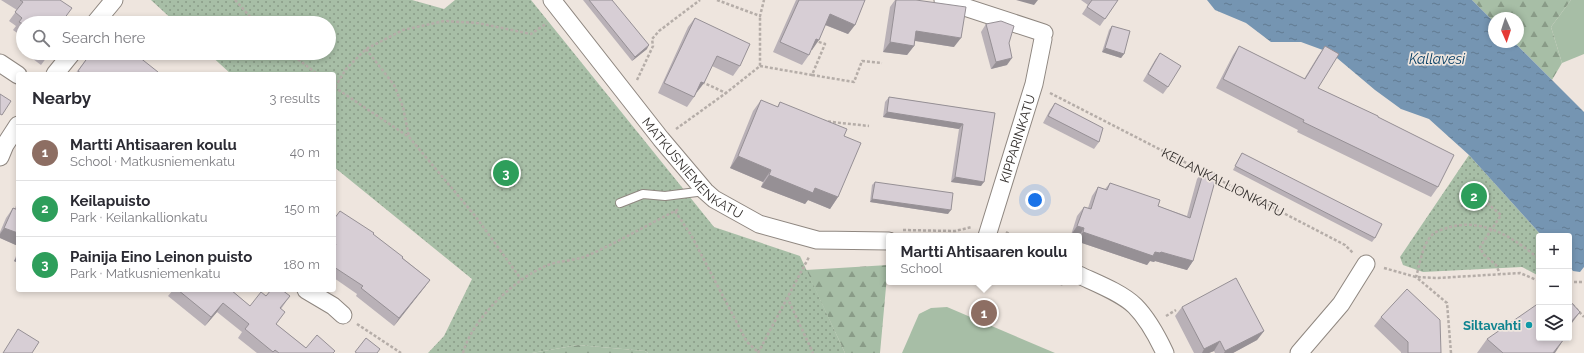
<!DOCTYPE html>
<html lang="en">
<head>
<meta charset="utf-8">
<style>
	:root { --surface:#fff; --page:#f2f2f3; --text:#2b2b33; --muted:#7c7c81; --line:#e1e1e2; --accent:#111827 }
	body { margin:0; font-family:Raleway,sans-serif; background:var(--page); color:var(--text) }
	.controls { position:absolute; right:12px; bottom:12px; display:grid; overflow:hidden; border-radius:4px; box-shadow:0 2px 6px #0003 }
	.controls button { width:36px; height:36px; display:grid; place-items:center; padding:0; border:0; border-bottom:1px solid var(--line); background:var(--surface); color:var(--text); font:20px sans-serif }
	.compass { position:absolute; left:1488px; top:12px; width:36px; height:36px; border-radius:50%; background:var(--surface); box-shadow:0 2px 6px #0003; rotate:177deg }
	.you { position:absolute; left:1035px; top:200px; width:14px; height:14px; margin:-10px; border:3px solid #fff; border-radius:50%; background:#1a73e8; box-shadow:0 0 0 6px #1a73e833 }
	.badge { display:grid; place-items:center; width:26px; height:26px; border-radius:50%; background:var(--accent); color:#fff; font-size:13px; font-weight:700 }
	.pin { position:absolute; translate:-50% -50%; border:2px solid #fff; box-shadow:0 1px 4px #0006 }
	.popup { position:absolute; left:886px; top:233px; width:196px; height:52px; box-sizing:border-box; display:grid; place-content:center; border-radius:4px; background:var(--surface); filter:drop-shadow(0 1px 3px #0005); font-size:13px; white-space:nowrap; color:var(--muted) }
	.popup b { font-size:15px; color:var(--text) }
	.popup::after { content:''; position:absolute; left:50%; top:100%; margin-left:-8px; border:8px solid transparent; border-top-color:var(--surface) }
	.list { margin:0; padding:0; list-style:none }
	h2 { display:flex; justify-content:space-between; align-items:center; height:52px; margin:0; padding:0 16px; font-size:17px }
	h2 small { font-size:13px; font-weight:400; color:var(--muted) }
	.list li { display:grid; grid-template-columns:26px 1fr auto; gap:12px; align-items:center; box-sizing:border-box; height:56px; padding:0 16px; border-top:1px solid var(--line) }
	.list b { display:block; font-size:15px; white-space:nowrap }
	.list p { margin:0; font-size:13px; white-space:nowrap; color:var(--muted) }
	.list em { font-size:13px; font-style:normal; color:var(--muted) }
	.icon { flex:none; width:22px; height:22px; fill:none; stroke:currentColor; stroke-width:2; stroke-linecap:round; stroke-linejoin:round }
	.map { position:relative; flex:none; width:1584px; height:353px; overflow:hidden }
	.search { position:absolute; background:var(--surface); box-shadow:0 2px 6px #0003; left:16px; top:16px; width:320px; height:44px; display:flex; align-items:center; gap:10px; box-sizing:border-box; padding:0 14px; border-radius:22px; color:var(--muted); font-size:15px }
	.panel { position:absolute; background:var(--surface); box-shadow:0 2px 6px #0003; left:16px; top:72px; width:320px; height:220px; border-radius:4px }
	.map>svg:first-child { display:block }
</style>
</head>
<body>
<div class="map">
<svg width="1584" height="353" viewBox="0 0 1584 353">
	<defs>
		<pattern id="forest-firs" width="22" height="20" patternUnits="userSpaceOnUse"><rect width="22" height="20" fill="#a7bea6"/><path d="M5 1l3.5 6h-7zM16 11l3.5 6h-7z" fill="#899b87"/></pattern>
		<pattern id="park-dots" width="8" height="8" patternUnits="userSpaceOnUse"><rect width="8" height="8" fill="#a7bea6"/><path d="M2 2h.1M6 6h.1" fill="none" stroke="#899b87" stroke-width="1.8" stroke-linecap="round"/></pattern>
		<pattern id="water-ripples" width="26" height="14" patternUnits="userSpaceOnUse"><rect width="26" height="14" fill="#7595b2"/><path d="M2 4q2-2 4 0t4 0M15 11q2-2 4 0t4 0" fill="none" stroke="#617a91"/></pattern>
	</defs>
	<rect width="100%" height="100%" fill="#eee5de"/>
	<g fill="#a7bea6">
		<path d="M1571,0H1584V54L1562,63L1551,27Z"/>
		<path d="M947,307L1055,353H902L919,314L931,308Z"/>
	</g>
	<g fill="url(#forest-firs)">
		<path d="M1472,0H1571L1551,27L1562,63L1552,80L1514,42H1518V18H1494V22Z"/>
		<path d="M888,265L880,353H845L806,270Z"/>
		<path d="M578,345L645,351L648,353H532Z"/>
	</g>
	<g fill="url(#park-dots)">
		<path d="M151,0H412L444,9L455,0H531L714,227L800,256L845,353H648L645,351L578,345L532,353H428L444,336L472,279L334,167V74H231L208,53H329V23H176Z"/>
		<path d="M1469,155L1542,236H1539V276L1522,267L1423,272L1403,265L1400,257Z"/>
	</g>
	<path fill="url(#water-ripples)" d="M1207,0H1472L1494,22V42H1514L1584,112V267L1580,272L1573,271L1569,266V236H1542L1469,155L1429,119L1401,109L1375,90L1331,53L1301,42H1271L1246,23L1215,10Z"/>
	<g fill="none" stroke-linecap="round" stroke-linejoin="round">
		<defs>
			<path id="lane" d="M620,203L643,194L665,196L705,191"/>
			<g id="street">
				<path id="s1" d="M552,0L661,139L705,191L714,199L759,224L817,240L889,241"/>
				<path d="M943,0L1044,33"/>
				<path d="M95,23L114,0"/>
				<path d="M0,63L18,75"/>
				<path d="M55,74L72,53"/>
				<path d="M0,157L5,145L18,125"/>
				<path id="s2" d="M987,236L1034,84L1043,39"/>
				<path d="M1079,275C1096,283 1122,293 1135,306C1148,319 1157,336 1165,353"/>
				<path d="M306,290L333,306L343,315"/>
				<path d="M1299,353L1341,304L1366,264"/>
			</g>
		</defs>
		<use href="#lane" stroke="#8f8780" stroke-width="10"/>
		<use href="#street" stroke="#8f8780" stroke-width="19"/>
		<g stroke="#b5ada8" stroke-width="2.5" stroke-dasharray="3 2" stroke-linecap="butt">
			<path d="M235,0L256,23"/>
			<path d="M717,0L760,16L764,0"/>
			<path d="M366,49L394,85L403,107L409,137"/>
			<path d="M290,53L317,74"/>
			<path d="M760,66L812,75L825,44L816,41"/>
			<path d="M812,75L854,82L862,61L882,63"/>
			<path d="M637,80L653,46L652,39L659,31L700,0"/>
			<path d="M702,82L726,93L760,66V16"/>
			<path d="M334,87L409,137L476,217L521,279"/>
			<path d="M335,87L346,69L366,49L403,30L444,21L478,23L531,34L547,23"/>
			<path d="M1050,93L1204,172"/>
			<path d="M823,121L869,126"/>
			<path d="M676,129L726,93"/>
			<path d="M1214,177L1345,245L1353,253"/>
			<path d="M1487,203L1501,215L1480,247L1483,254L1496,265L1500,274"/>
			<path d="M675,211L691,235L747,342L757,351"/>
			<path d="M903,230L955,231L972,227"/>
			<path d="M1006,232L1013,236"/>
			<path d="M1384,268L1416,277L1438,278L1520,273L1539,281"/>
			<path d="M1055,282L1064,285"/>
			<path d="M1569,282H1584"/>
			<path d="M787,297L813,353"/>
			<path d="M1569,301L1584,317"/>
			<path d="M1166,316L1176,310"/>
			<path d="M357,324L401,353"/>
			<path d="M463,353C472,319 515,278 548,265C561,260 576,261 589,255C620,241 649,224 679,209"/>
			<path d="M758,353L809,257"/>
			<path d="M1451,353L1447,303L1416,277C1420,264 1422,246 1431,236C1435,231 1444,229 1450,227C1484,218 1514,238 1539,259"/>
		</g>
		<use href="#lane" stroke="#fff" stroke-width="8"/>
		<use href="#street" stroke="#fff" stroke-width="17"/>
	</g>
	<g fill="#b9b1b7">
		<path d="M1,0H60L23,23V37L13,30L16,26L9,21L17,10Z"/>
		<path d="M583,0H612L647,49L632,61Z"/>
		<path d="M796,0H865L855,25L848,34L825,25L812,50L811,49L809,55L802,65L773,52Z"/>
		<path d="M895,0H916L954,47L915,41L914,46L907,55L883,52L890,7Z"/>
		<path d="M1081,0H1118L1100,26L1082,14L1088,5Z"/>
		<path d="M695,18L740,66L733,76L712,66L704,83L697,92L694,97L687,107L658,93L688,27Z"/>
		<path d="M986,24L1009,43L1007,65L991,69L981,32Z"/>
		<path d="M1112,26L1124,54L1121,58L1102,52L1109,30Z"/>
		<path d="M1239,46L1304,79L1318,56L1325,46L1318,88L1378,117L1438,187L1431,197L1297,132L1298,130L1216,88L1233,55Z"/>
		<path d="M25,53H50L41,65Z"/>
		<path d="M91,53L156,74H75Z"/>
		<path d="M1160,53L1168,87L1163,94L1143,81L1155,60Z"/>
		<path d="M889,97L995,113L981,186L951,182L959,129L883,117L885,102Z"/>
		<path d="M761,100L777,107L780,102L844,136L838,197L830,209L808,200L805,204L761,187L763,182L730,168L753,111Z"/>
		<path d="M1055,103L1099,142L1094,149L1043,123L1050,110Z"/>
		<path d="M1242,153L1375,238L1372,242L1233,170Z"/>
		<path d="M1204,170L1193,261L1187,270L1155,261L1154,262L1150,261L1147,265L1079,242V236H1074L1071,235L1077,216L1084,207L1088,208L1092,196L1098,187L1105,189L1110,183L1158,206L1187,216L1197,179Z"/>
		<path d="M875,182L948,214L870,202L872,185Z"/>
		<path d="M18,198V246L0,238V232L6,218L13,208L15,209Z"/>
		<path d="M334,219L373,234L430,280L424,288L394,326L356,296L357,294L334,278Z"/>
		<path d="M18,251V263L14,261Z"/>
		<path d="M173,290H231L250,306L266,296H290L281,309L276,324L306,348L334,353H257L238,338L242,332L217,312L205,326L168,296Z"/>
		<path d="M1182,307L1264,331L1257,340L1233,353H1215L1214,351L1209,353H1194L1175,316Z"/>
		<path d="M1381,317L1441,353H1401V352L1374,326Z"/>
		<path d="M1487,339L1555,353H1477Z"/>
	</g>
	<g fill="#969095">
		<path d="M1016,0H1038L1034,5Z"/>
		<path d="M830,14L855,25L848,34L823,24Z"/>
		<path d="M916,31L961,38L954,47L910,40Z"/>
		<path d="M816,39L819,40L812,50L809,49Z"/>
		<path d="M890,42L914,46L907,55L883,52Z"/>
		<path d="M649,45L647,49L632,61L635,57Z"/>
		<path d="M1105,48L1124,54L1121,58L1102,52Z"/>
		<path d="M1012,58L1007,65L991,69L996,62Z"/>
		<path d="M701,82L704,83L697,92L695,91Z"/>
		<path d="M887,112L963,124L959,129L883,117Z"/>
		<path d="M738,156L771,170L763,182L730,168Z"/>
		<path d="M769,175L815,188L838,197L830,209L808,200L805,204L761,187Z"/>
		<path d="M955,177L984,182L981,186L951,182Z"/>
		<path d="M872,199L951,210L948,214L870,202Z"/>
		<path d="M1077,226L1084,228L1079,236H1074L1071,235Z"/>
		<path d="M4,228L18,233V246L0,238V234Z"/>
		<path d="M1083,232L1155,252H1161L1193,261L1187,270L1155,261L1154,262L1150,261L1147,265L1079,242V238Z"/>
		<path d="M18,255V263L14,261Z"/>
		<path d="M430,280L424,288L394,326L399,318Z"/>
		<path d="M223,303L217,312L205,326L211,317Z"/>
		<path d="M1580,312L1569,327V324Z"/>
		<path d="M1264,331L1257,340L1233,353H1224L1225,351Z"/>
		<path d="M1564,339L1555,353H1553Z"/>
		<path d="M1220,341L1214,351L1209,353H1202L1204,349Z"/>
	</g>
	<g fill="#d7ced5" stroke="#969095">
		<path d="M20,0H60L72,8L61,23H23V24L19,22L22,18L15,12L23,2Z"/>
		<path d="M589,0H612L649,45L635,57Z"/>
		<path d="M799,0H865L855,25L830,14L819,40L816,39L809,55L780,42Z"/>
		<path d="M896,0H916L966,7L961,38L916,31L914,46L890,42Z"/>
		<path d="M1092,0H1118L1105,19L1087,7Z"/>
		<path d="M695,18L750,44L740,66L717,56L704,83L701,82L694,97L664,83Z"/>
		<path d="M1001,21L1014,26L1009,43L1012,58L996,62L986,24Z"/>
		<path d="M1112,26L1130,31L1124,54L1105,48Z"/>
		<path d="M1239,46L1305,79L1325,46L1339,54L1318,88L1378,116V117L1454,155L1438,187L1303,122L1304,120L1223,79Z"/>
		<path d="M42,53H50L47,56Z"/>
		<path d="M91,53H134L158,72L156,74H82L78,71Z"/>
		<path d="M1160,53L1181,66L1168,87L1148,74Z"/>
		<path d="M0,94L11,101L2,115L0,114Z"/>
		<path d="M889,97L995,113L984,182L955,177L963,124L887,112Z"/>
		<path d="M761,100L778,107L780,102L847,129L844,136L861,143L838,197L815,188L813,193L769,175L771,170L738,156Z"/>
		<path d="M1055,103L1103,128L1099,142L1048,116Z"/>
		<path d="M1242,153L1382,224L1375,238L1235,166Z"/>
		<path d="M1204,170L1217,174L1193,261L1161,252L1160,253L1155,252L1153,256L1083,232L1084,228L1077,226L1084,207L1091,209L1098,187L1107,190L1110,183L1160,200L1158,206L1190,218Z"/>
		<path d="M875,182L953,193L951,210L872,199Z"/>
		<path d="M13,208L18,210V233L4,228Z"/>
		<path d="M340,211L374,233L373,234L403,257L402,258L430,280L399,318L361,288L363,286L334,267V247L336,244L334,243V219Z"/>
		<path d="M1236,278L1264,331L1225,351L1220,341L1204,349L1182,307Z"/>
		<path d="M1407,289L1440,320L1441,353H1408V342L1381,317Z"/>
		<path d="M178,290H231L250,306L261,292L266,296L271,290H282L290,296L280,308L285,312L276,324L306,348L317,335L335,351L333,353H279L275,350L273,352L245,329L249,324L223,303L211,317Z"/>
		<path d="M1569,300L1580,312L1569,324Z"/>
		<path d="M1539,303V338H1563L1564,339L1553,353H1503L1487,339Z"/>
		<path d="M18,329L39,342L32,353H3Z"/>
		<path d="M366,338L380,349L377,353H357L355,352Z"/>
	</g>
	<circle fill="#0f9aa8" stroke="#eee5de" stroke-width="1.5" cx="1529" cy="325" r="4"/>
	<g text-anchor="middle" stroke-width="3.5" stroke-linejoin="round" paint-order="stroke">
		<g font-size="13" fill="#322e2c" stroke="#eee5de">
			<text dy="5" stroke="none"><textPath href="#s2" startOffset="102">KIPPARINKATU</textPath></text>
			<text dy="5" stroke="none"><textPath href="#s1" startOffset="220">MATKUSNIEMENKATU</textPath></text>
			<text transform="translate(1223 182) rotate(27)" y="5">KEILANKALLIONKATU</text>
		</g>
		<g font-size="13" font-weight="bold" fill="#0d838f" stroke="#eee5de" text-anchor="end">
			<text x="1521" y="330">Siltavahti</text>
		</g>
		<g font-size="14" font-style="italic" fill="#053d64" stroke="#eee5de">
			<text x="1437" y="64">Kallavesi</text>
		</g>
	</g>
</svg>
<div class="controls">
<button>+</button>
<button>−</button>
<button><svg class="icon" aria-label="layers" viewBox="0 0 24 24"><path d="M12 4l9 5-9 5-9-5zM3 14l9 5 9-5"/></svg></button>
</div>
<svg class="compass" viewBox="-18 -18 36 36"><path d="M0-13l5 13h-10z" fill="#e53935"/><path d="M0 13l5-13h-10z" fill="#7c7c81"/></svg>
<div class="you"></div>
<div class="pin badge" style="left:984px;top:313px;background:#8d6e63">1</div>
<div class="popup"><b>Martti Ahtisaaren koulu</b>School</div>
<div class="pin badge" style="left:1474px;top:196px;background:#2e9e5b">2</div>
<div class="pin badge" style="left:506px;top:173px;background:#2e9e5b">3</div>
<div class="search"><svg class="icon" aria-label="search" viewBox="0 0 24 24"><circle cx="10" cy="10" r="6"/><path d="M15 15l6 6"/></svg>Search here</div>
<section class="panel">
<h2>Nearby<small>3 results</small></h2>
<ul class="list">
<li><span class="badge" style="background:#8d6e63">1</span><div><b>Martti Ahtisaaren koulu</b><p>School · Matkusniemenkatu</p></div><em>40 m</em></li>
<li><span class="badge" style="background:#2e9e5b">2</span><div><b>Keilapuisto</b><p>Park · Keilankallionkatu</p></div><em>150 m</em></li>
<li><span class="badge" style="background:#2e9e5b">3</span><div><b>Painija Eino Leinon puisto</b><p>Park · Matkusniemenkatu</p></div><em>180 m</em></li>
</ul>
</section>
</div>
</body>
</html>
